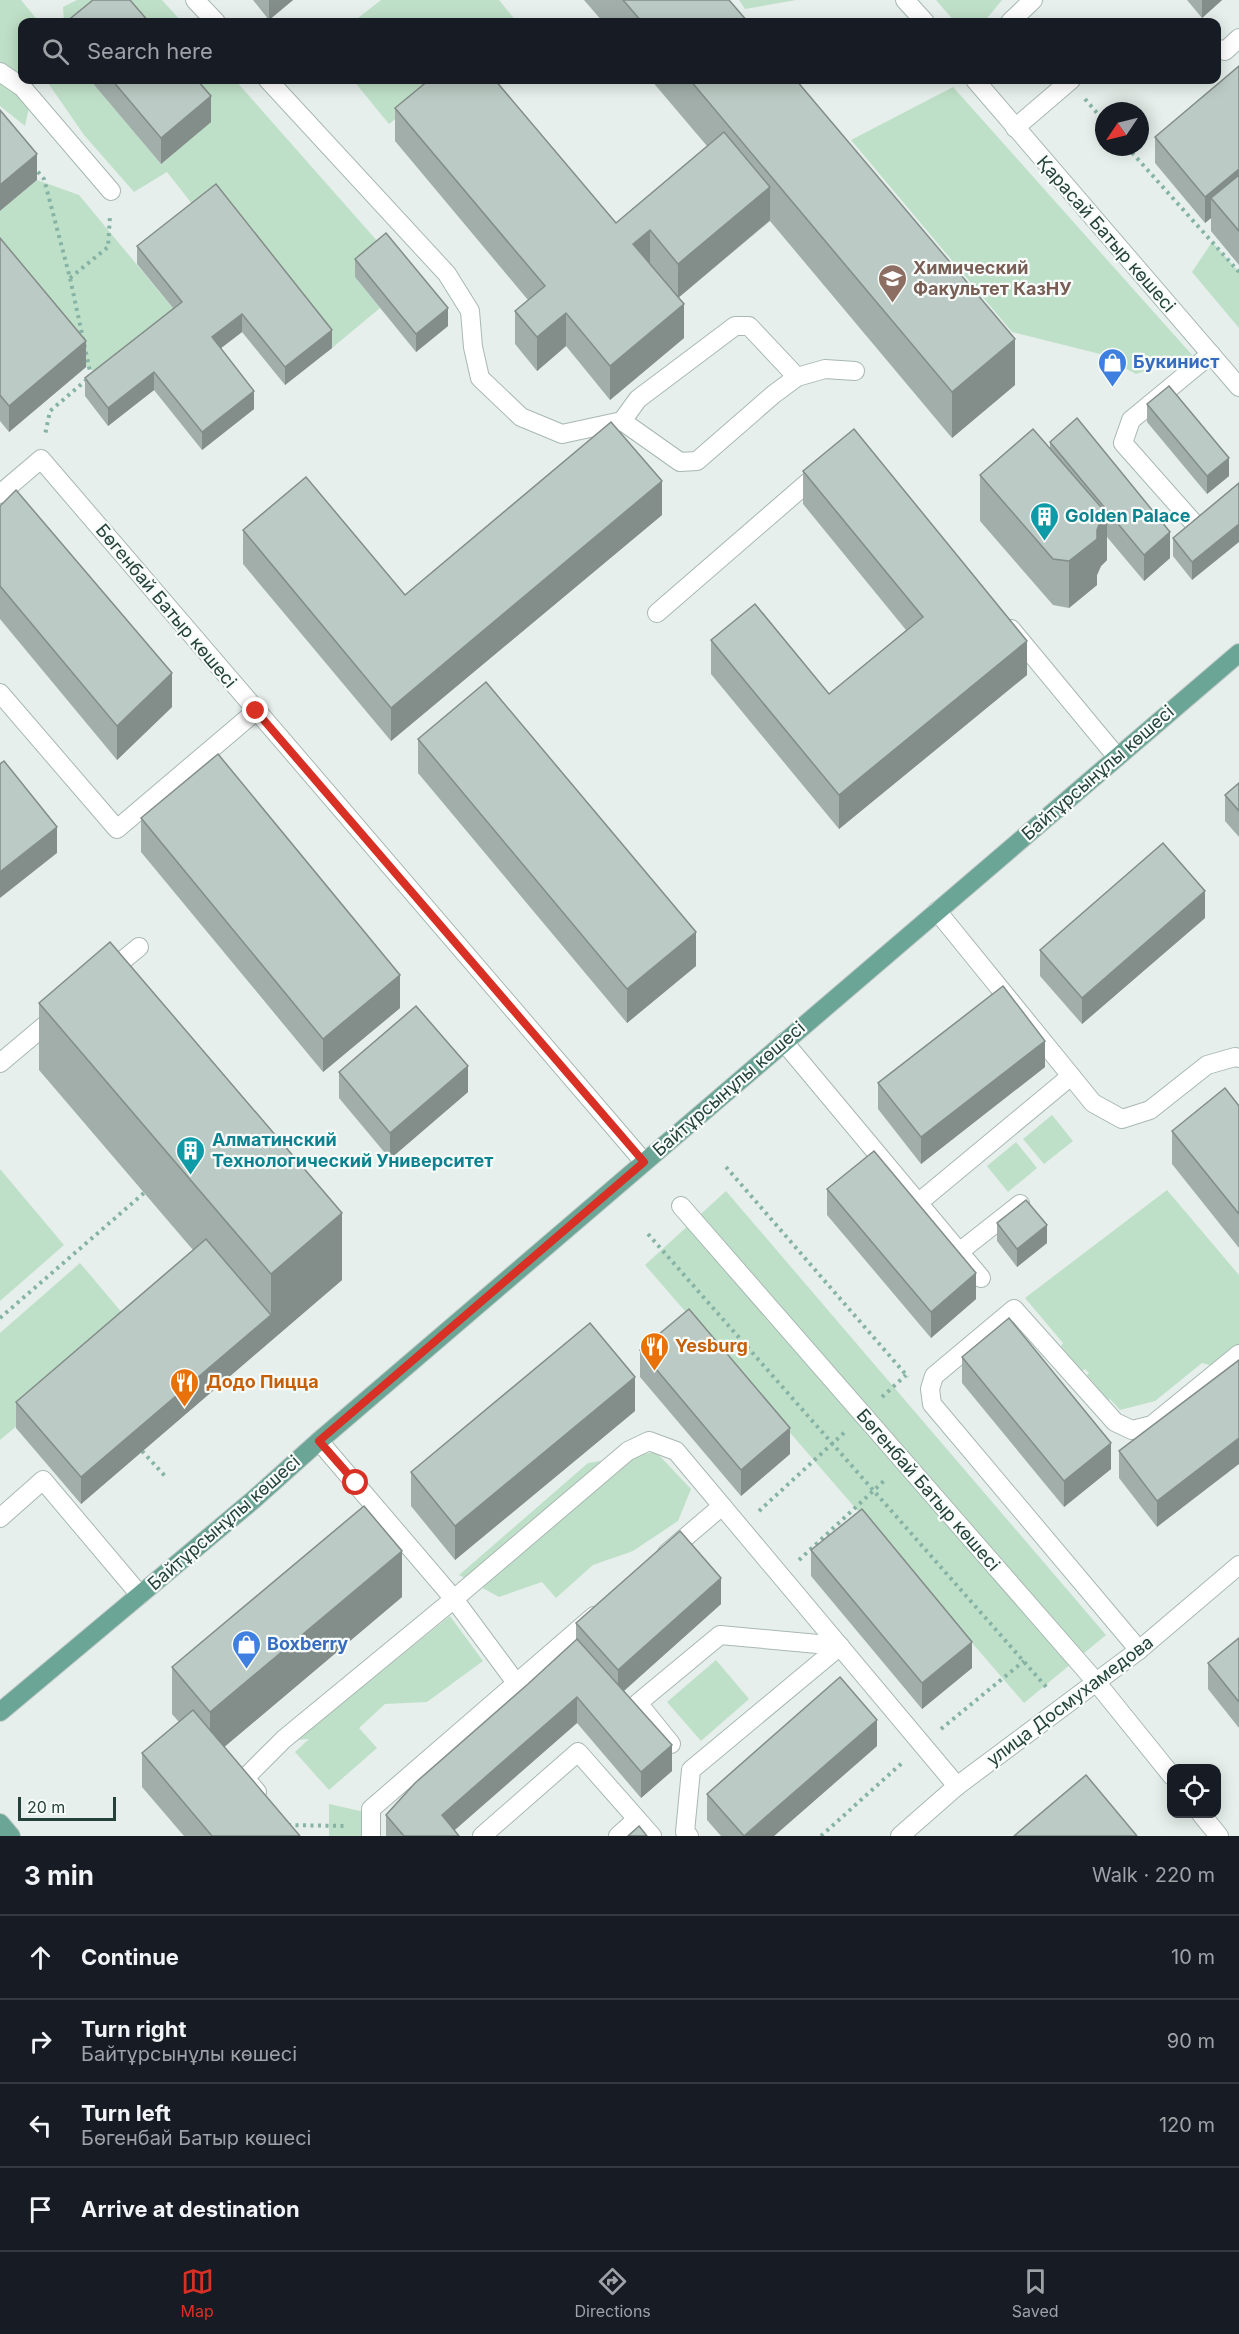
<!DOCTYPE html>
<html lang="en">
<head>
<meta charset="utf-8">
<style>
	:root { --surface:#171b24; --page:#242831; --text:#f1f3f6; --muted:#9ea1a6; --line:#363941; --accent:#d93025 }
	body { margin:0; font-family:Inter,sans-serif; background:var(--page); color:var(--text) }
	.controls { position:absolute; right:18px; bottom:18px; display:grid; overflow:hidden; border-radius:12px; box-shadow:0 3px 15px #0003 }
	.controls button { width:54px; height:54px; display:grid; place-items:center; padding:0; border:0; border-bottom:2px solid var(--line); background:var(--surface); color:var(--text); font:30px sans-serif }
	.compass { position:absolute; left:1095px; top:102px; width:54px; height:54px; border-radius:50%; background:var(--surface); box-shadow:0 3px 15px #0003; rotate:235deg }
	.scale { position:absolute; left:18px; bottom:15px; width:98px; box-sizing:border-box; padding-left:6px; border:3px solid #24423a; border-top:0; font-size:16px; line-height:21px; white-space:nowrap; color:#24423a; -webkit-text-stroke:4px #f7fbf9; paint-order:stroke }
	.stop { position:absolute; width:18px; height:18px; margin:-14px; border:4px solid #d93025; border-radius:50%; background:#fff }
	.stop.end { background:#d93025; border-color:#fff; box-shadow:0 2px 6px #0008 }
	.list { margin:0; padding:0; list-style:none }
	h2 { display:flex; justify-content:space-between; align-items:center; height:78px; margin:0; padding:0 24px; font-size:26px }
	h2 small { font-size:20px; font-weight:400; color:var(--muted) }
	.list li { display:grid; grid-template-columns:39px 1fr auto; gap:18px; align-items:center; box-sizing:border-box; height:84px; padding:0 24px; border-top:2px solid var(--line) }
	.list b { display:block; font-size:22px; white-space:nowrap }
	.list p { margin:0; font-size:20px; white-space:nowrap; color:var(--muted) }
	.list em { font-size:20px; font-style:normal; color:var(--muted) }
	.icon { flex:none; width:33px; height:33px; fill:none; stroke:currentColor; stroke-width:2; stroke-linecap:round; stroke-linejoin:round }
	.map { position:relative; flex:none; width:1239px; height:1836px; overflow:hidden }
	.search { position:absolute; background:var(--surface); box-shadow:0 3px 15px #0003; left:18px; right:18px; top:18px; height:66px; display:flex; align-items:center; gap:15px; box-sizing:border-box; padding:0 21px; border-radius:12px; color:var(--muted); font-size:22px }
	.sheet { height:414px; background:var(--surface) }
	nav { display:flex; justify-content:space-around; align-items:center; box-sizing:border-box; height:84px; border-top:2px solid var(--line); background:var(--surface); font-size:16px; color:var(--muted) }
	nav a { display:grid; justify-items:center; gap:3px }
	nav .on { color:var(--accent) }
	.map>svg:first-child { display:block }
</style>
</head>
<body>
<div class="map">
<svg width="1239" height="1836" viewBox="0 0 1239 1836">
	<rect width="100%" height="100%" fill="#e6efeb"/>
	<g fill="#bfe0c8">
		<path d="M0,0H21L39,22H22V80H35L25,126L0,106Z"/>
		<path d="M77,0H162L182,22H64L63,7Z"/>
		<path d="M381,0H499L516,21L513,22H353Z"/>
		<path d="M739,0H796L745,9Z"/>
		<path d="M936,0H1002L984,22H955Z"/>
		<path d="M46,80H90L161,164L210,122L175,80H235L386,251L355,277L380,308L332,348L200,214L167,172L134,192L84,135Z"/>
		<path d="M353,80H444L389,124Z"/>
		<path d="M953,87L1193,356L1136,374L1100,354L1012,332L851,140Z"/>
		<path d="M37,180L79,195L182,319L108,378L86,367L0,264V211Z"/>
		<path d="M1212,242L1239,272V328L1192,272Z"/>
		<path d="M1052,1115L1073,1141L1044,1164L1023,1139Z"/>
		<path d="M1016,1142L1037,1168L1008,1192L987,1166Z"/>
		<path d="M0,1169L64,1245L0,1301Z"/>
		<path d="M1167,1190L1239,1275V1373L1202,1363L1155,1401L1120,1410L1110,1399L1108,1400L1087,1375L1089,1373L1085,1369L1082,1371L1061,1346L1063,1343L1025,1298Z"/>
		<path d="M726,1191L1106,1635L1024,1703L645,1265Z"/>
		<path d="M80,1263L134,1327L0,1440V1333Z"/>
		<path d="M656,1452L691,1489L678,1521L633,1551L593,1565L556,1598L542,1582L499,1597L459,1575L588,1463Z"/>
		<path d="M450,1616L483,1661L427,1702L385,1704L359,1728L377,1748L329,1790L295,1752L309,1739L296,1740Z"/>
		<path d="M716,1660L749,1699L701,1741L667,1702Z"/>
		<path d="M329,1804L378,1815L380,1836H329Z"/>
	</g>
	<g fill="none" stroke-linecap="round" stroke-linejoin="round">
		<defs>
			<g id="minor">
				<path d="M195,0L216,22"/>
				<path d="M905,0L925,22"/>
				<path d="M1010,22L1033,0"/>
				<path d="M1216,48L1225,51L1239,38"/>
				<path d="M0,72L22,87L111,191"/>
				<path d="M268,80L447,274L470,311L473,347L480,378L521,417L562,434L622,421L680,462L697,461L774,394L797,377L825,369L855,371"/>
				<path d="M975,80L1239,387"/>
				<path d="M1015,128L1071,80"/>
				<path d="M622,421L638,399L735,326H749L797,377"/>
				<path d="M0,494L41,459L644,1162"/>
				<path d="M1192,521L1123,443L1131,420L1211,354"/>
				<path d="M657,613L821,471"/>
				<path d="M1011,629L1117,757"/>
				<path d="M0,693L117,829L256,711"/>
				<path d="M937,911L1093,1103L1122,1119L1150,1110L1207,1065L1235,1057L1239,1058"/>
				<path d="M105,975L139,947"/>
				<path d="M784,1042L981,1278"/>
				<path d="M0,1063L56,1016"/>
				<path d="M918,1203L1071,1076"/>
				<path d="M681,1206L1097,1683L1172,1776"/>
				<path d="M959,1252L1020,1204"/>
				<path d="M319,1441L454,1599L517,1684"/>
				<path d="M0,1518L43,1480L140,1595"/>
				<path d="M667,1553L722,1506"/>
				<path d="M1139,1650L932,1404L930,1389L934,1376L1014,1309L1115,1422L1132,1430L1152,1425L1239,1354"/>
				<path d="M671,1744L638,1703L720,1635L840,1646L691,1770L685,1832L689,1836"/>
				<path d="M257,1792L245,1778L284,1739L454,1599L628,1451L649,1441L676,1451L957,1786"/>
				<path d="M1201,1814L1219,1836"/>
				<path d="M371,1836V1809L594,1616"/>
				<path d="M482,1836L578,1752L652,1836"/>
				<path d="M618,1836L637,1819"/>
				<path d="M900,1836L957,1786L1139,1650L1239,1565"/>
			</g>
			<g id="major">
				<path d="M0,1712L252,1501L319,1441L1239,653"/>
				<path d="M0,1823L11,1836"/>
			</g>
		</defs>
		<use href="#minor" stroke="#a8b8b2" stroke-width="20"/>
		<use href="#major" stroke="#c2cac8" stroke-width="20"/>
		<g stroke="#86b3a5" stroke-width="4" stroke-dasharray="3 4.5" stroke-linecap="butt">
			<path d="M1085,99L1104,121"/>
			<path d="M1127,147L1239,272"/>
			<path d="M33,166L44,179L70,278L91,376L50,411L45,435"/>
			<path d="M70,278L108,247L110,216"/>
			<path d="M726,1167L908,1377"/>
			<path d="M648,1234L1048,1689"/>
			<path d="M0,1318L144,1193"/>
			<path d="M882,1397L906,1375"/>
			<path d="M142,1451L165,1476"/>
			<path d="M759,1511L846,1431"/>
			<path d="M799,1560L886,1479"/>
			<path d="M941,1729L1024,1661"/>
			<path d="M288,1825L346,1826"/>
			<path d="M821,1836L903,1762"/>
		</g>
		<use href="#minor" stroke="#fff" stroke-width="18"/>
		<use href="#major" stroke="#6aa596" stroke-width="18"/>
	</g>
	<g fill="#a1aea9">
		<path d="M253,0H293L269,20Z"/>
		<path d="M584,0H729L748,22H603Z"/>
		<path d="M1187,0H1222L1202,18Z"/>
		<path d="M1239,66V265L1211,231V218L1205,223L1155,163V137Z"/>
		<path d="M90,80H197L211,122L161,164Z"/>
		<path d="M651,80H796L1015,385L952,438L770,221L678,298L684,338L610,400L566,346L537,371L515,344V311L528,300L395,141V108L616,223L707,146Z"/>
		<path d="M0,238L86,367L9,432L0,421Z"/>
		<path d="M137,246L332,348L285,385L242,332L221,348L254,409L202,450L154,390L108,426L85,396V378L173,308L137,264Z"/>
		<path d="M355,259L448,326L416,352L355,277Z"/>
		<path d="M1147,404L1229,476L1207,494L1147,422Z"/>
		<path d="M1050,442L1170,558L1144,581L1107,537V560L1101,566L1097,575V585L1069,608L1053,605L980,521V475L1050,448Z"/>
		<path d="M803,471L1027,675L839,829L711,674V640L829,694L906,630L803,504Z"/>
		<path d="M1239,483L1192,580L1173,556V538Z"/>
		<path d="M0,506L172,707L117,760L0,619Z"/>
		<path d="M662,515L391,741L243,564V530L405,595Z"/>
		<path d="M418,739L696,966L627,1023L418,773Z"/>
		<path d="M1239,783V837L1225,821V795Z"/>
		<path d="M141,818L400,1008L323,1072L141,852Z"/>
		<path d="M1205,918L1082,1024L1040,976V950Z"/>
		<path d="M39,1003L342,1280L81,1504L16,1428V1402L193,1250L39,1070Z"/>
		<path d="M1045,1067L921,1164L878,1109V1083Z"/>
		<path d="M339,1072L468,1092L390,1159L339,1098Z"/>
		<path d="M1239,1106V1248L1172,1164V1131Z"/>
		<path d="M827,1189L976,1299L931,1338L827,1215Z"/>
		<path d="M997,1223L1047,1243L1017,1267L997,1241Z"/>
		<path d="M640,1350L790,1454L741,1496L640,1377Z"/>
		<path d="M962,1357L1111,1469L1064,1507L962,1383Z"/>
		<path d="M1239,1360L1157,1527L1119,1478V1451Z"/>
		<path d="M635,1411L455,1560L411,1506V1472Z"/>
		<path d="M811,1550L972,1668L922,1709L811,1576Z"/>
		<path d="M402,1597L224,1747L300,1836H184L142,1787V1753L179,1722L172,1714V1667Z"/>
		<path d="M721,1604L624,1691L672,1771L641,1798L577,1723L454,1830L459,1836H386V1815L576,1640V1623Z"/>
		<path d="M1239,1638V1728L1208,1689V1663Z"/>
		<path d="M877,1746L774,1836H721L707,1820V1794Z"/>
	</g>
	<g fill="#838d89">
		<path d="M269,0H293L269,20Z"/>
		<path d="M1202,0H1222L1202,18Z"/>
		<path d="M211,96V122L161,164V138Z"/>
		<path d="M37,154V180L0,211V185Z"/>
		<path d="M1239,169V195L1211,198V218L1205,223V197Z"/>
		<path d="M770,187V220L678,298V264Z"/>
		<path d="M650,230V264L633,244Z"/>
		<path d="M684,304V338L610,400V366Z"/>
		<path d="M448,308V326L416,352V334Z"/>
		<path d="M566,313V346L537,371V337Z"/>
		<path d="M242,314V332L212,355V337Z"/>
		<path d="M332,330V348L285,385V367Z"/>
		<path d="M1015,339V385L952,438V392Z"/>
		<path d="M86,341V367L9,432V406Z"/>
		<path d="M154,372V390L108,426V408Z"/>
		<path d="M254,391V409L202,450V432Z"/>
		<path d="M1229,458V476L1207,494V476Z"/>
		<path d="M662,481V515L391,741V708Z"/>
		<path d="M1107,514V560L1101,566L1097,575V585L1069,608V561L1097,530L1101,520Z"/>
		<path d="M1239,524V542L1192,580V562Z"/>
		<path d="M1170,532V558L1144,581V555Z"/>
		<path d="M1027,641V675L839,829V795Z"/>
		<path d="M172,673V707L117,760V726Z"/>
		<path d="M57,827V853L0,898V872Z"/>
		<path d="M1205,891V918L1082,1024V998Z"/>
		<path d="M696,932V966L627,1023V989Z"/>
		<path d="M400,975V1008L323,1072V1039Z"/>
		<path d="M1045,1041V1067L921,1164V1137Z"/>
		<path d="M468,1066V1092L390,1159V1133Z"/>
		<path d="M342,1213V1280L81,1504V1477L271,1315V1274Z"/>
		<path d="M1047,1225V1243L1017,1267V1249Z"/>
		<path d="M976,1273V1299L931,1338V1312Z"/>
		<path d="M635,1377V1411L455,1560V1526Z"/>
		<path d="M790,1428V1454L741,1496V1470Z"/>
		<path d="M1239,1438V1464L1157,1527V1501Z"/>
		<path d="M1111,1443V1469L1064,1507V1481Z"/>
		<path d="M402,1551V1597L210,1759V1712Z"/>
		<path d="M721,1578V1604L618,1696V1670Z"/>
		<path d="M972,1642V1668L922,1709V1683Z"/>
		<path d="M577,1697V1723L448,1836L442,1815Z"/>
		<path d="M877,1720V1746L774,1836H745Z"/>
		<path d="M672,1745V1771L641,1798V1772Z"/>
	</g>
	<g fill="#bbcac4" stroke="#838d89" stroke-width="1.5">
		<path d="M93,0H130L149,22H66Z"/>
		<path d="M623,0H729L748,22H642Z"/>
		<path d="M1239,66V169L1205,197L1155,137Z"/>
		<path d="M112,80H197L211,96L161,138Z"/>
		<path d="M429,80H495L616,223L724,132L770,187L678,264L650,230L633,244L684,304L610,366L566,313L537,337L515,311L545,286L395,108Z"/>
		<path d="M690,80H796L1015,339L952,392Z"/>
		<path d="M0,110L37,154L0,185Z"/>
		<path d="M1239,175V231L1211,198Z"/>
		<path d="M216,184L332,330L285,367L242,314L212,337L254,391L202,432L154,372L108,408L85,378L182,302L137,246Z"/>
		<path d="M386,233L448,308L416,334L355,259Z"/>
		<path d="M0,238L86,341L9,406L0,395Z"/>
		<path d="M1169,386L1229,458L1207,476L1147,404Z"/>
		<path d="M1077,418L1170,532L1144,555L1050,442Z"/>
		<path d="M611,422L662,481L391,708L243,530L306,477L405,595Z"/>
		<path d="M854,429L1027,641L839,795L711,640L755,604L829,694L923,617L803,471Z"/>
		<path d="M1033,429L1107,514L1101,520L1097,530V539L1069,561L1053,559L980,475Z"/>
		<path d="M1239,483V524L1192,562L1173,538Z"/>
		<path d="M16,490L172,673L117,726L0,586V506Z"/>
		<path d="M486,682L696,932L627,989L418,739Z"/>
		<path d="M218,754L400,975L323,1039L141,818Z"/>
		<path d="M4,761L57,827L0,872V764Z"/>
		<path d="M1239,783V811L1225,795Z"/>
		<path d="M1163,843L1205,891L1082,998L1040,950Z"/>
		<path d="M110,942L342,1213L271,1274L39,1003Z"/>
		<path d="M1003,986L1045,1041L921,1137L878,1083Z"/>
		<path d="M416,1006L468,1066L390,1133L339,1072Z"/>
		<path d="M1225,1088L1239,1106V1214L1172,1131Z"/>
		<path d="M874,1151L976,1273L931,1312L827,1189Z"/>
		<path d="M1026,1200L1047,1225L1017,1249L997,1223Z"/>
		<path d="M206,1239L271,1315L81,1477L16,1402Z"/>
		<path d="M689,1309L790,1428L741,1470L640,1350Z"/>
		<path d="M1009,1318L1111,1443L1064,1481L962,1357Z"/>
		<path d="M590,1323L635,1377L455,1526L411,1472Z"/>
		<path d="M1239,1360V1438L1157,1501L1119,1451Z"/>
		<path d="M364,1506L402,1551L210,1712L172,1667Z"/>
		<path d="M862,1509L972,1642L922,1683L811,1550Z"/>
		<path d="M680,1531L721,1578L618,1670L576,1623Z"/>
		<path d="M1239,1638V1702L1208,1663Z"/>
		<path d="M577,1639L672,1745L641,1772L577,1697L442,1815L459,1836H404L386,1815L415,1783L528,1684Z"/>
		<path d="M840,1677L877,1720L744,1836L707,1794Z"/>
		<path d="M193,1710L300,1836H212L142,1753Z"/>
		<path d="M1086,1775L1137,1836H1014Z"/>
		<path d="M639,1826L647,1836H628Z"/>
	</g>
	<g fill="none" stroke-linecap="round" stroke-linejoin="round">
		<path stroke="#d93025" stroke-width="8" d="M256,711L644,1162L319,1441L356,1483"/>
	</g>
	<defs>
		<symbol id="university-pin" viewBox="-11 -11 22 30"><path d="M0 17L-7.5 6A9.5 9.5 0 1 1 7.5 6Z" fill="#8d6e63" stroke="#f7fbf9"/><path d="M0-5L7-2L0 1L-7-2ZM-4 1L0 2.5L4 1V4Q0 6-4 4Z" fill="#fff"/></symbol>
		<symbol id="shop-pin" viewBox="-11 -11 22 30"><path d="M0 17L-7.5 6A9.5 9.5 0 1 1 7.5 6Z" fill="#3f7fe0" stroke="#f7fbf9"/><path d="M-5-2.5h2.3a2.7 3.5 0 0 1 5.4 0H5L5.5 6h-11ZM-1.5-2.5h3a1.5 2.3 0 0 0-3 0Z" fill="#fff"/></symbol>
		<symbol id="building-pin" viewBox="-11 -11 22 30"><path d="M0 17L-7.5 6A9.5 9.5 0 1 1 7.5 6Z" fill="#0f9aa8" stroke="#f7fbf9"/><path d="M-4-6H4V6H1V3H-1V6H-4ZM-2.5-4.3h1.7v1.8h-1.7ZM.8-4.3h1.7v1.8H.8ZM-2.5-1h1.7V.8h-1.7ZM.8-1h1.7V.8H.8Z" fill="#fff"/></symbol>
		<symbol id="restaurant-pin" viewBox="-11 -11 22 30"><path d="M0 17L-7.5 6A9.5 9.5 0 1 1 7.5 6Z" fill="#e8710a" stroke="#f7fbf9"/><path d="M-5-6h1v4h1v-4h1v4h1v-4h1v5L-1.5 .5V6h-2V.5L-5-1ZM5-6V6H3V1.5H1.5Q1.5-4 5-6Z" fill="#fff"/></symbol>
	</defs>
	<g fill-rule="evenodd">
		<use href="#university-pin" x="876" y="262" width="33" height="45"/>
		<use href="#shop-pin" x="1096" y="346" width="33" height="45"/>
		<use href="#building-pin" x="1028" y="500" width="33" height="45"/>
		<use href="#building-pin" x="174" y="1134" width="33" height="45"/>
		<use href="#restaurant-pin" x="638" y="1330" width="33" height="45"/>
		<use href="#restaurant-pin" x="168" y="1366" width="33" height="45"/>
		<use href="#shop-pin" x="230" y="1628" width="33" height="45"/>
	</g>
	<g text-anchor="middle" stroke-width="4.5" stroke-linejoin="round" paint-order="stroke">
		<g font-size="18" fill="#24423a" stroke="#f7fbf9">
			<text transform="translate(1106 234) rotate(49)" y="6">Қарасай Батыр көшесі</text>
			<text transform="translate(166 606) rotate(50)" y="6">Бөгенбай Батыр көшесі</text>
			<text transform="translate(1098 773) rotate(-41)" y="6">Байтұрсынұлы көшесі</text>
			<text transform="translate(729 1089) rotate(-41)" y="6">Байтұрсынұлы көшесі</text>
			<text transform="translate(928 1490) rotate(49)" y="6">Бөгенбай Батыр көшесі</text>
			<text transform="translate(224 1523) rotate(-41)" y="6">Байтұрсынұлы көшесі</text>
			<text transform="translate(1070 1701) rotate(-37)" y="6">улица Досмухамедова</text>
		</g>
		<g font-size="18" font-weight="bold" fill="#785e54" stroke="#f7fbf9" text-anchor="start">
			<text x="913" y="274">Химический<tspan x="913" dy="21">Факультет КазНУ</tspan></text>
		</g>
		<g font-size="18" font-weight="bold" fill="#366cbe" stroke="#f7fbf9" text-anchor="start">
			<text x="1133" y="368">Букинист</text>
			<text x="267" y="1650">Boxberry</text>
		</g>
		<g font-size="18" font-weight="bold" fill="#0d838f" stroke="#f7fbf9" text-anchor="start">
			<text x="1065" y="522">Golden Palace</text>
			<text x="212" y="1146">Алматинский<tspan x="212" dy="21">Технологический Университет</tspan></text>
		</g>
		<g font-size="18" font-weight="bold" fill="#c56008" stroke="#f7fbf9" text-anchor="start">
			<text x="675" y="1352">Yesburg</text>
			<text x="206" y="1388">Додо Пицца</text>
		</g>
	</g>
</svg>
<div class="controls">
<button><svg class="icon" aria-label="locate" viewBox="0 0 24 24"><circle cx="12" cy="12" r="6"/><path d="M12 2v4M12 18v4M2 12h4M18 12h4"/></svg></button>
</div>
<svg class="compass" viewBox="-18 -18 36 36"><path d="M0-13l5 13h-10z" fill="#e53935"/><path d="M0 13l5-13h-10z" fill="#9ea1a6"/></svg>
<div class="scale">20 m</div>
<div class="stop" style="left:356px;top:1483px"></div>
<div class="stop end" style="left:256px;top:711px"></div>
<div class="search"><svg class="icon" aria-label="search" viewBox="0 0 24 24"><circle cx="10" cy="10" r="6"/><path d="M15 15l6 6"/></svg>Search here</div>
</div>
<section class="sheet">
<h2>3 min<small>Walk · 220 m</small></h2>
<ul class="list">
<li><svg class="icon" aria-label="ahead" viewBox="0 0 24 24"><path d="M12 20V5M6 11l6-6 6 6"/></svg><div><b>Continue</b></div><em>10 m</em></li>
<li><svg class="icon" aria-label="right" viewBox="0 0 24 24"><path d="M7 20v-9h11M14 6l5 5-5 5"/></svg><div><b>Turn right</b><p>Байтұрсынұлы көшесі</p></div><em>90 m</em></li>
<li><svg class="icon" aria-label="left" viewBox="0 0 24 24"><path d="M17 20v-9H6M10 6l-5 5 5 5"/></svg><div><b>Turn left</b><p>Бөгенбай Батыр көшесі</p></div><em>120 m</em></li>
<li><svg class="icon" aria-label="arrive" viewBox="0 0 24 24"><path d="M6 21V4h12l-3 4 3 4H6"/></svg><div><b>Arrive at destination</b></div></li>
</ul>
</section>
<nav>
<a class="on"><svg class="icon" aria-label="map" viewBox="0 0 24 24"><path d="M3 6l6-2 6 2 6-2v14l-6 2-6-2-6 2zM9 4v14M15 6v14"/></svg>Map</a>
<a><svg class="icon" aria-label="directions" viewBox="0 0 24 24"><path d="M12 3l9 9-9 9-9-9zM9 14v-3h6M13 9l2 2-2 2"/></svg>Directions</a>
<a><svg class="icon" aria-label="saved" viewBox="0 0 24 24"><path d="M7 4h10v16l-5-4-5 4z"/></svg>Saved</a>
</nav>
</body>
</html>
